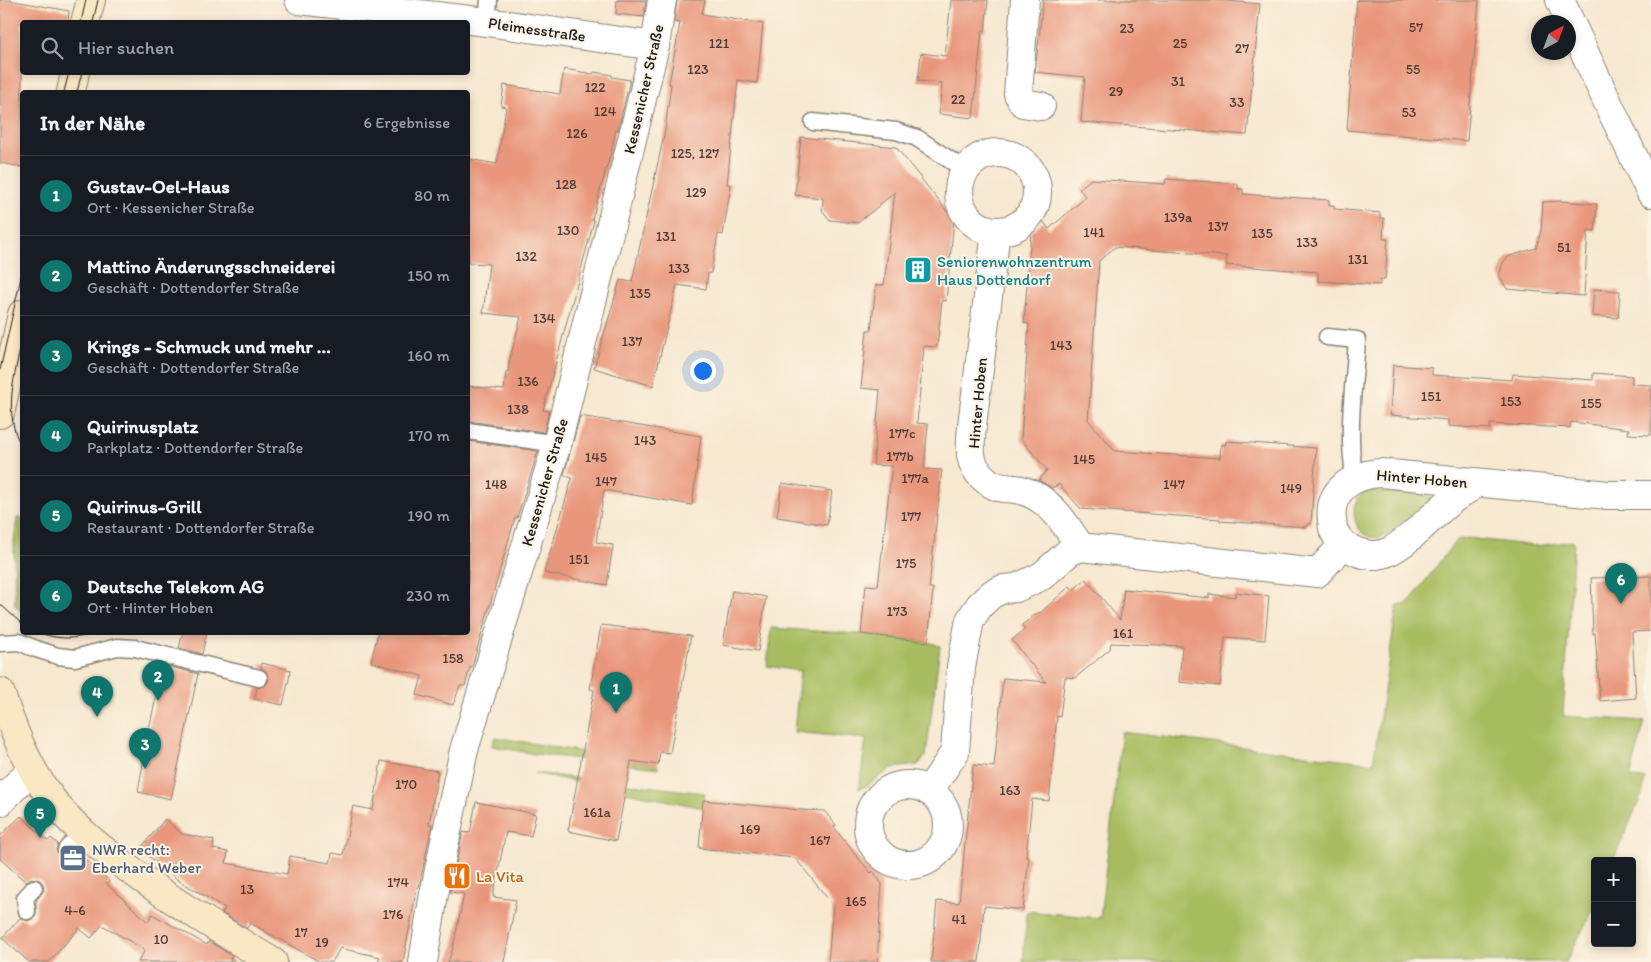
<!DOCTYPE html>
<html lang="de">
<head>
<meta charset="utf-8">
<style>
	:root { --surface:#171b24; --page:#242831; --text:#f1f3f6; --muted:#9ea1a6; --line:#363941; --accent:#0f766e }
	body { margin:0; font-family:Itim,sans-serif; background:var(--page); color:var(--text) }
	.controls { position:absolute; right:15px; bottom:15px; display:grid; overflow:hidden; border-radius:5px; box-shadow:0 2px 8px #0003 }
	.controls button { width:45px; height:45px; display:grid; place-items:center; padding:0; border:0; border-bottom:1px solid var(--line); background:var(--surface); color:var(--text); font:25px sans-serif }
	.compass { position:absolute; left:1531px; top:15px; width:45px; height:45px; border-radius:50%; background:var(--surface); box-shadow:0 2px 8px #0003; rotate:41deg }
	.you { position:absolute; left:702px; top:370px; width:18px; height:18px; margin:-12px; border:4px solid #fff; border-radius:50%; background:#1a73e8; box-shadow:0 0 0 8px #1a73e833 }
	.badge { display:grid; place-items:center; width:32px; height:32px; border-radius:50%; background:var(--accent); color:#fff; font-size:16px; font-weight:700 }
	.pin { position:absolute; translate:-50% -41px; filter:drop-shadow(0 1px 2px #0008) }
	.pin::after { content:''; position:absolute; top:26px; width:18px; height:15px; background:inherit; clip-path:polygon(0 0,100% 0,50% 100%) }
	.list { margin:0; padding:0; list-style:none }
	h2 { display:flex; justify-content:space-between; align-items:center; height:65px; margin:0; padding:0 20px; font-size:21px }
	h2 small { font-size:16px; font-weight:400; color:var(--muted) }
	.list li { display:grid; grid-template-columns:32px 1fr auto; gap:15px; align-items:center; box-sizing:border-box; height:80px; padding:0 20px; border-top:1px solid var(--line) }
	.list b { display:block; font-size:19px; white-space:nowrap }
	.list p { margin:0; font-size:16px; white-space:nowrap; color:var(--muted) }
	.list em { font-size:16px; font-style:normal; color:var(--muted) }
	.icon { flex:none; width:28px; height:28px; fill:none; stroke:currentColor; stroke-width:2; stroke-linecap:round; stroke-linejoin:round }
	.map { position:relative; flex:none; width:1651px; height:962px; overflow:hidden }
	.search { position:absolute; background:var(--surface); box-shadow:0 2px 8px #0003; left:20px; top:20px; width:450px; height:55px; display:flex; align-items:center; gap:12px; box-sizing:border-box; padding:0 18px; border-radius:5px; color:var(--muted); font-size:19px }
	.panel { position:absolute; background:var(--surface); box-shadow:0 2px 8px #0003; left:20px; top:90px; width:450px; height:545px; border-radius:5px }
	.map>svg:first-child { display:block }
</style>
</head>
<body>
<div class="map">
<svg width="1651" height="962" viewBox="0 0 1651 962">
	<rect width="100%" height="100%" fill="#fcf5e5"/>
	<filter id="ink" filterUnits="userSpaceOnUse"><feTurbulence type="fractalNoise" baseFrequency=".02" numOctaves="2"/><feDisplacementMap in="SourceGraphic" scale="10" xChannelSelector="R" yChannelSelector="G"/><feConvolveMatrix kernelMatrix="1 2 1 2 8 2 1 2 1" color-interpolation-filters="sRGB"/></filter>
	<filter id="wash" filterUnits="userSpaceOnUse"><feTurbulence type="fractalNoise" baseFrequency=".0096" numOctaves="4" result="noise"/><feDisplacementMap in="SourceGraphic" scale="20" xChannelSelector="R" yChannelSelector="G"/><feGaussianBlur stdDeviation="1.12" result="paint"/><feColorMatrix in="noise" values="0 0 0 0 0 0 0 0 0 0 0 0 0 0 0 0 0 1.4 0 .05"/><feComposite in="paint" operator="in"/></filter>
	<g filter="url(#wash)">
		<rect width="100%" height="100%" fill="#f7e8d0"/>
		<g fill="#a8bd61" stroke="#626c3e">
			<path d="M1369,491L1425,495L1430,497L1432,501L1430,505C1415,516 1398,533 1380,537C1355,543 1346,505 1362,494C1364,492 1367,492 1369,491Z"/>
			<path d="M17,518H22V612L15,605L14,541Z"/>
			<path d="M1467,538L1536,546L1574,541L1563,716L1645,721L1630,778L1645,779L1643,792L1613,861H1595V906L1566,962H1023L1027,911L1100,918L1122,732L1373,763L1397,606L1408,604L1453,544L1457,540Z"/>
			<path d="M771,628L861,634L928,642L940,646L926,756L918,765L892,768L867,786L859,789L866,739L794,732L800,671L767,666Z"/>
			<path d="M495,737L658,765V768L535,754L492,746Z"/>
			<path d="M534,773L705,793L703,808Z"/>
		</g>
		<g id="blocks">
			<g fill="#e9977b">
				<path d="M0,0H9L69,11L68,22H22V167L0,163Z"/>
				<path d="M617,0H646L644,17L616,14Z"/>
				<path d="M677,0H705L702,14L763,24L757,83L738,80L727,184H731L723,235L718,234L711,273H708L706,289L677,285L653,386L594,368L620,280L632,282L665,130L671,84H669L680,23L674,22Z"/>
				<path d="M951,0H988L985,31H982L973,118L939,114L942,83L918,81L921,53L945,56Z"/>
				<path d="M1043,0H1218L1260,4L1247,135L1081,122L1085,77L1035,72Z"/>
				<path d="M1357,0H1479L1467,141L1347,130Z"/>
				<path d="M564,69L593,74L594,72L612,75V77L630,80L618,130L616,129L612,148L592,220L594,221L543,410L549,411L544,432L468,421V386L504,390L506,372H508L509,362L521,317L483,313L489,264L468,263V159L497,164L506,107L501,106L504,85L560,94Z"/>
				<path d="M801,137L896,147L954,220L946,301L942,300L937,347L924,346L917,423L928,424L924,469L942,470L929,588H933L928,642L861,634L866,585L878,586L892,466L873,465L880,390L861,388L867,330H871L876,285H884L895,192L858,223L830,220L822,210L823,198L795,195Z"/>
				<path d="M1091,179L1165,184L1166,179L1238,184V189H1243V194L1329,200V205H1334V209L1380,213V218H1384L1383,239H1388L1385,280H1380V285L1318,281V272L1226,265L1227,256L1115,247L1099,261L1088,420L1115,451L1220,458L1221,445H1225L1226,441L1316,448L1311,524H1307L1306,527L1220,521V519L1081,509L1059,484L1052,488L1039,480L1047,470L1021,439L1029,324L1024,323L1031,232L1043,221L1049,229L1086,197L1079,189Z"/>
				<path d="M1560,201L1597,204L1595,231L1588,230L1584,296L1507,289L1499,275L1503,263L1508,257L1513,255L1536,248L1541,230L1543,202Z"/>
				<path d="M1594,289L1620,291L1618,318L1592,316Z"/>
				<path d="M1393,365L1432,368V375L1512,380L1513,374L1593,380V373L1632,376V384L1651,385V435L1628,434L1629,429L1571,422L1570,428L1490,424V429L1448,426V420L1390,415Z"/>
				<path d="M580,416L701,436L692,505L604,490L596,542L613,545L607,585L544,573L572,478L564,475Z"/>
				<path d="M468,441L538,451L517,518H515L472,667H470L465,686H460L453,705L417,695L422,676L371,662L378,632H468Z"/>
				<path d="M782,483L832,491L827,525L777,517Z"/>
				<path d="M1651,576V631L1632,632L1636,698L1600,701L1595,633L1593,634L1591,578Z"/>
				<path d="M1086,579L1120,620L1124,589L1209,598V594L1235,597L1236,592L1269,596L1265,640L1225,637L1220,686L1179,682L1182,646L1111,643L1110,649L1075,678L1065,677L1060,717L1057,716L1049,801L1032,799L1026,857L1029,858L1023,910L984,906L979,962H931L937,901L959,903L973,765L994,767L1003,678L1046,682L1012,640L1025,629L1022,625L1039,612L1040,613L1070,586L1073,590Z"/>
				<path d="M732,591L766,597L758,651L723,645Z"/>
				<path d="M601,625L691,636L670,753L660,752L658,765L631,761L616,841L568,831L594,690L590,689Z"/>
				<path d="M183,632H207L202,654L179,648Z"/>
				<path d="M261,663L291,670L283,705L254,699L257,688L266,685L269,680L266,671L261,668Z"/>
				<path d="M163,665L198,674L171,799L138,792L149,729Z"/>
				<path d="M381,761L438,771L429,824L432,825L419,887H417L403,962H378L380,957L340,948L332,962H320L250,923L247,928L225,915L222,913L225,908L178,880L140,849L165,819L182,834L214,840L213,849L228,852L226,863L287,874L290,856L330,863L332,853L343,855L353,806L373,810Z"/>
				<path d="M703,800L801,810L824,811L836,825L834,827L854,853L871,873L873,871L882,884L877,962H828L833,905L795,858L699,848Z"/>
				<path d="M476,802L536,814L531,836L506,832L493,897L516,900L504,962H448L453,948L464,894L450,892L463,832L470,833Z"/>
				<path d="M21,816L48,841L51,838L58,844L56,849L59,857L65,860L70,859L74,856L79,860L82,856L109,881L107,884L148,922L152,914L207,945L209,941L232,956L230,959L236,962H138L145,950L102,925L91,938L79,928L49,962H29L2,938L20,918L28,921L34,918L36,914V901L44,890L43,884L40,880L31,878L26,882L0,859V836Z"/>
			</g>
		</g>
	</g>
	<g filter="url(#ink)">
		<use href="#blocks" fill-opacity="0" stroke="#8a8276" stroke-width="1"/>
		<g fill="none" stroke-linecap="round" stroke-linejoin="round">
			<defs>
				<g id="service">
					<path d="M487,22L489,0"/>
					<path d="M813,122L896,131L917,138L965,170"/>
					<path d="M1327,337L1357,340C1354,386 1346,434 1355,479"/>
					<path d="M468,431L557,444"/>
					<path d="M0,643L19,642L36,649L58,656L75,658L117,647L135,648L259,678"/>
					<path d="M66,850L82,831"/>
					<path d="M27,911L25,898L34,888"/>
				</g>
				<g id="minor">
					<path d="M299,0L487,22L655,46"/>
					<path d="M1025,0L1018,94L1023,103L1041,106"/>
					<path d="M1560,0L1614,116L1651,193"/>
					<circle cx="998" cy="192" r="39"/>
					<path d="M1478,483C1468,489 1458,495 1449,502C1430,518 1412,539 1390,551C1371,561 1343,551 1334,531C1332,528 1333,523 1332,520C1328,490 1353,475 1380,473L1608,495H1651"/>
					<path d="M1080,547L1317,573L1344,544"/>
					<circle cx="908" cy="825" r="40"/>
					<path d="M929,791L955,752L961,667L970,620L980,605L992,594L1003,589L1016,588L1042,576L1069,552L1080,547C1065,523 1050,498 1021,490C1007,487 997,490 986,480C978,474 972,464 971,454C969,438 975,404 977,386C983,334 990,283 996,231"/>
					<path d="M0,802L32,769"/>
					<path d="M423,962L434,894L464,750L557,444L655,46L662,0"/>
				</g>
				<g id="secondary">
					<path d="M85,22L91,0"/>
					<path d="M71,92L75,72"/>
					<path d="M0,414L22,314"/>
					<path d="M0,692C13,729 27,767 51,798C71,825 99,847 126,867C173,902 223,932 273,962"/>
				</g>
			</defs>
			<use href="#service" stroke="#8a8276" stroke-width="19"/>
			<use href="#minor" stroke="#8a8276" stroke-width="30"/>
			<use href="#secondary" stroke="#8a8276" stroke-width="30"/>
			<use href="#service" stroke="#fff" stroke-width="16"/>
			<use href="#minor" stroke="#fff" stroke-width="28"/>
			<use href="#secondary" stroke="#fae7c3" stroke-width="28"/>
			<g stroke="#1c1c1c" stroke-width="1">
				<path d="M81,22L86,0"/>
				<path d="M93,22L98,0"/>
				<path d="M64,92L69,72"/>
				<path d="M77,92L82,72"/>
				<path d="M22,340C15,375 2,414 22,447"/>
				<path d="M0,370L22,273"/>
				<path d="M0,604L22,624"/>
				<path d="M37,632C58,640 77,640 98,632"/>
			</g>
		</g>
	</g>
	<defs>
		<symbol id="building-square" viewBox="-11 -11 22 22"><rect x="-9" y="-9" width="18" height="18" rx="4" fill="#0f9aa8" stroke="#fcf5e5"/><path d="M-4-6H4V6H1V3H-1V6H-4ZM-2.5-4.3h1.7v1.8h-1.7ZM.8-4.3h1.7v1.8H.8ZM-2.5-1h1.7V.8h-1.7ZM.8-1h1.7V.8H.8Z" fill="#fff"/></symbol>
		<symbol id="office-square" viewBox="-11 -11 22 22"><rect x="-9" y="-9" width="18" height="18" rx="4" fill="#5c6f8a" stroke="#fcf5e5"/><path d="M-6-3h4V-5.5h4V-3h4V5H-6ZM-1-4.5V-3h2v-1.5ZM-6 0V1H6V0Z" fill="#fff"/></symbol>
		<symbol id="restaurant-square" viewBox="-11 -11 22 22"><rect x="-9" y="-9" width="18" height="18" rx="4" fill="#e8710a" stroke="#fcf5e5"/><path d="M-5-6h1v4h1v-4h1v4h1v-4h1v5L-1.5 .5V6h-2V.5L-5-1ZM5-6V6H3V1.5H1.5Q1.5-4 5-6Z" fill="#fff"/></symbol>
	</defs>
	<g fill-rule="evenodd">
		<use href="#building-square" x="902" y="254" width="32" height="32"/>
		<use href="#office-square" x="57" y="842" width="32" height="32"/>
		<use href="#restaurant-square" x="441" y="860" width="32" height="32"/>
	</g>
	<g text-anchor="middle" stroke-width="4" stroke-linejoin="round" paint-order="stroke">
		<g font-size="14" fill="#4f3b34">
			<text x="1416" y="32">57</text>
			<text x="1127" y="33">23</text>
			<text x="719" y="48">121</text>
			<text x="1180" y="48">25</text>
			<text x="1242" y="53">27</text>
			<text x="698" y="74">123</text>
			<text x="1413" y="74">55</text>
			<text x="1178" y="86">31</text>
			<text x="595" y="92">122</text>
			<text x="1116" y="96">29</text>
			<text x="958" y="104">22</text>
			<text x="1237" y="107">33</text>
			<text x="605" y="116">124</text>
			<text x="1409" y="117">53</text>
			<text x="577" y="138">126</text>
			<text x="695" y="158">125, 127</text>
			<text x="566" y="189">128</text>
			<text x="696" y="197">129</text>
			<text x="1178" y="222">139a</text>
			<text x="1218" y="231">137</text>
			<text x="568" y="235">130</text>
			<text x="1094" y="237">141</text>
			<text x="1262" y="238">135</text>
			<text x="666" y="241">131</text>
			<text x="1307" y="247">133</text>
			<text x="1564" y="252">51</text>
			<text x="526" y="261">132</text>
			<text x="1358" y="264">131</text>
			<text x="679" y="273">133</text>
			<text x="640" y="298">135</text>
			<text x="544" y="323">134</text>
			<text x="632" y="346">137</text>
			<text x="1061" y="350">143</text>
			<text x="528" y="386">136</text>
			<text x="1431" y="401">151</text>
			<text x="1511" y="406">153</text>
			<text x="1591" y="408">155</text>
			<text x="518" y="414">138</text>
			<text x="902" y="438">177c</text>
			<text x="645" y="445">143</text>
			<text x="900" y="461">177b</text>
			<text x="596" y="462">145</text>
			<text x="1084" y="464">145</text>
			<text x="915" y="483">177a</text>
			<text x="606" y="486">147</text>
			<text x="496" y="489">148</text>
			<text x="1174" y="489">147</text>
			<text x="1291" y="493">149</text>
			<text x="911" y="521">177</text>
			<text x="579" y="564">151</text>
			<text x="906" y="568">175</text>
			<text x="897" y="616">173</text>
			<text x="1123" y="638">161</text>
			<text x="453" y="663">158</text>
			<text x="406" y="789">170</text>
			<text x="1010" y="795">163</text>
			<text x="597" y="817">161a</text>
			<text x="750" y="834">169</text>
			<text x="820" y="845">167</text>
			<text x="398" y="887">174</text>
			<text x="247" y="894">13</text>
			<text x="856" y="906">165</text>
			<text x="75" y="915">4-6</text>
			<text x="393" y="919">176</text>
			<text x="959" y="924">41</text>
			<text x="301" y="937">17</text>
			<text x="161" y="944">10</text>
			<text x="322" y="947">19</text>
		</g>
		<g font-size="16" fill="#1c1c1c" stroke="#fcf5e5">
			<text transform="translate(537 29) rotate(8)" y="6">Pleimesstraße</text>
			<text transform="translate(643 89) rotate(-77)" y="6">Kessenicher Straße</text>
			<text transform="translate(977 403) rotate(-85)" y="6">Hinter Hoben</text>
			<text transform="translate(1422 478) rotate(5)" y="6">Hinter Hoben</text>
			<text transform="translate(544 482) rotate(-74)" y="6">Kessenicher Straße</text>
		</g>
		<g font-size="16" fill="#0d838f" stroke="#fcf5e5" text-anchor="start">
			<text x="937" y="267">Seniorenwohnzentrum<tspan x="937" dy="18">Haus Dottendorf</tspan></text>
		</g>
		<g font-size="16" fill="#4e5e75" stroke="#fcf5e5" text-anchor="start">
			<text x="92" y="855">NWR recht:<tspan x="92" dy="18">Eberhard Weber</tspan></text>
		</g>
		<g font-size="16" fill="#c56008" stroke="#fcf5e5" text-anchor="start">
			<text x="476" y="882">La Vita</text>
		</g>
	</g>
</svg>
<div class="controls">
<button>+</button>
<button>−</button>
</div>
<svg class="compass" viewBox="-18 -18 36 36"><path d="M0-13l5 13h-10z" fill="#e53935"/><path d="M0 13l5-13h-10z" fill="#9ea1a6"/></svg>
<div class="you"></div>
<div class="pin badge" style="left:616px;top:713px">1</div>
<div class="pin badge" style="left:158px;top:701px">2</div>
<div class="pin badge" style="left:145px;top:769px">3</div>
<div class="pin badge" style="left:97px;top:717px">4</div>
<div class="pin badge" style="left:40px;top:838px">5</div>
<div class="pin badge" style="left:1621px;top:604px">6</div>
<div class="search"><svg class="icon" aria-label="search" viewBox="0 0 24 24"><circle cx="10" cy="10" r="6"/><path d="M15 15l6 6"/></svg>Hier suchen</div>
<section class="panel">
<h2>In der Nähe<small>6 Ergebnisse</small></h2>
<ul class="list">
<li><span class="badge">1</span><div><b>Gustav-Oel-Haus</b><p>Ort · Kessenicher Straße</p></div><em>80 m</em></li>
<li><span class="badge">2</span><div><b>Mattino Änderungsschneiderei</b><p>Geschäft · Dottendorfer Straße</p></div><em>150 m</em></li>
<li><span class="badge">3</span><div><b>Krings - Schmuck und mehr ...</b><p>Geschäft · Dottendorfer Straße</p></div><em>160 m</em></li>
<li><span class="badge">4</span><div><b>Quirinusplatz</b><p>Parkplatz · Dottendorfer Straße</p></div><em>170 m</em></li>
<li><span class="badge">5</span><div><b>Quirinus-Grill</b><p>Restaurant · Dottendorfer Straße</p></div><em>190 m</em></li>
<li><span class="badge">6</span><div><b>Deutsche Telekom AG</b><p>Ort · Hinter Hoben</p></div><em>230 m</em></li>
</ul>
</section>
</div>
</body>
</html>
